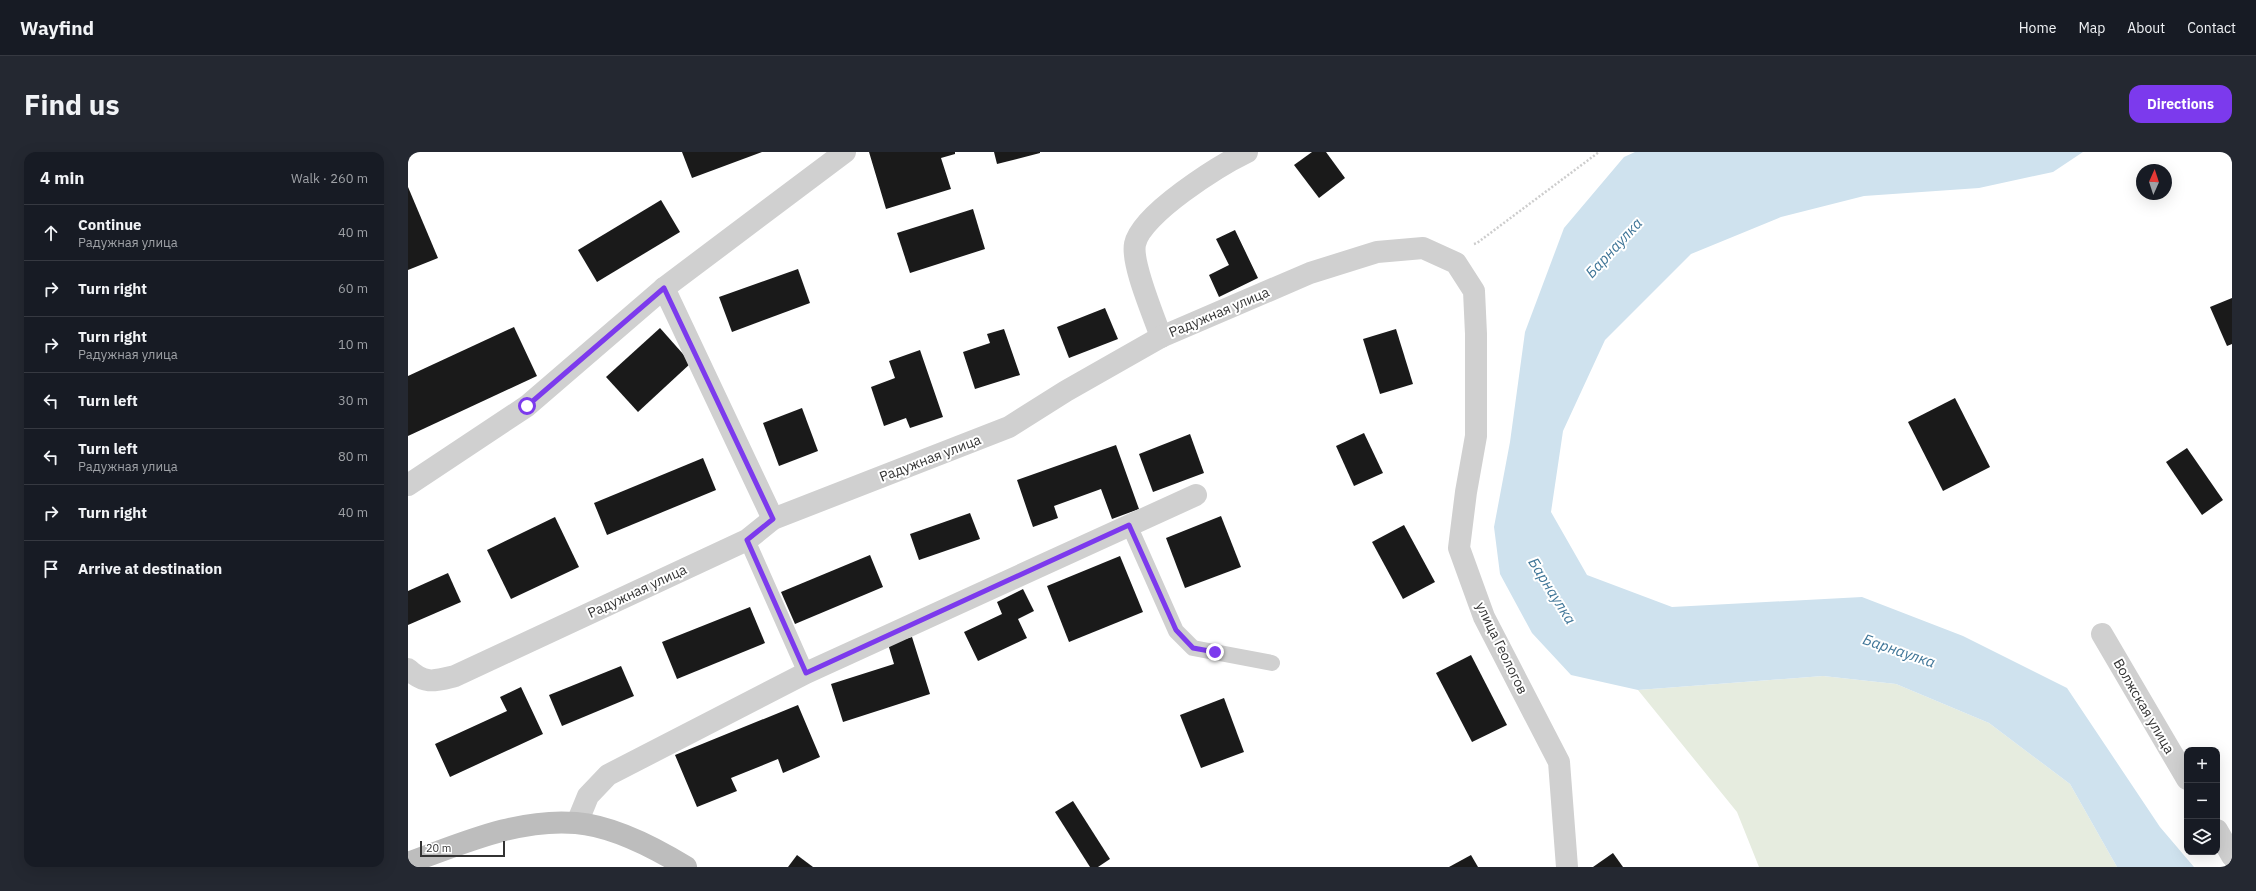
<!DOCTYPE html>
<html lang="en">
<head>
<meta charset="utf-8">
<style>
	:root { --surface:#171b24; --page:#242831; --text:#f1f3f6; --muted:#9ea1a6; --line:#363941; --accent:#7c3aed }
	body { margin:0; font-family:"IBM Plex Sans",sans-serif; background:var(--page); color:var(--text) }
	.controls { position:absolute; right:12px; bottom:12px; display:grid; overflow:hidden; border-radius:8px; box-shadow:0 4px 16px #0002 }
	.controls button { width:36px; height:36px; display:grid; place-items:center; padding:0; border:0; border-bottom:1px solid var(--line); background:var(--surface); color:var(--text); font:20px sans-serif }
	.compass { position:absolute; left:1728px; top:12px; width:36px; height:36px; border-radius:50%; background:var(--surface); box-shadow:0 4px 16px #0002; rotate:3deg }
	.scale { position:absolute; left:12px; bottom:10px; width:85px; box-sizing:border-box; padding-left:4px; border:2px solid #333; border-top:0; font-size:11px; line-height:14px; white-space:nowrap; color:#333; -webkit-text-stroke:3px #fff; paint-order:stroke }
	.stop { position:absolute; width:12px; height:12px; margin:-9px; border:3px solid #7c3aed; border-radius:50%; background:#fff }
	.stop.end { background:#7c3aed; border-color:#fff; box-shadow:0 1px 4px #0008 }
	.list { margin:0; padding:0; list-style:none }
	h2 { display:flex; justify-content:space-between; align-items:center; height:52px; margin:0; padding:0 16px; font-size:17px }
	h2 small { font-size:13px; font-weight:400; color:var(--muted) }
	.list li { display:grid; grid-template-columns:26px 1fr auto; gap:12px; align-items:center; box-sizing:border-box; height:56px; padding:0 16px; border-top:1px solid var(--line) }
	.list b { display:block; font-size:15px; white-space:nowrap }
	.list p { margin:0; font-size:13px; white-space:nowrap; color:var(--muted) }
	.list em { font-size:13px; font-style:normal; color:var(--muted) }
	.icon { flex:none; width:22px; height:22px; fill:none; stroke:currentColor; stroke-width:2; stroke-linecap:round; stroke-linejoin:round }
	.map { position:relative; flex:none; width:1824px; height:715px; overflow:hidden; border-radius:12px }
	header { display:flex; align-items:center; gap:24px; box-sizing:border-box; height:56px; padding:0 20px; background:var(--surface); border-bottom:1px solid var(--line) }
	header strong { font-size:19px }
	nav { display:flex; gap:22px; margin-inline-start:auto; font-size:14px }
	.intro { display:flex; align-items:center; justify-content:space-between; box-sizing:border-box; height:96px; padding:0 24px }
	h1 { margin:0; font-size:28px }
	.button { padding:10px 18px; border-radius:12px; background:var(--accent); color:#fff; font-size:14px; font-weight:700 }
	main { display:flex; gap:24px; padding:0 24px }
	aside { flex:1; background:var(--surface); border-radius:12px; box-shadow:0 4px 16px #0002 }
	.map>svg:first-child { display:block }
</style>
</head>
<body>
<header>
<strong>Wayfind</strong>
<nav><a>Home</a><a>Map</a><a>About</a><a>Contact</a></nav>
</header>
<div class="intro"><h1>Find us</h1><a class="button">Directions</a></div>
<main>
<aside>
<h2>4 min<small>Walk · 260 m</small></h2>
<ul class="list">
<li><svg class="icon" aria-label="ahead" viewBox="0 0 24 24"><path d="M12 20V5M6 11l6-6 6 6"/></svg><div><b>Continue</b><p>Радужная улица</p></div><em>40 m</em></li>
<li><svg class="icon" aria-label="right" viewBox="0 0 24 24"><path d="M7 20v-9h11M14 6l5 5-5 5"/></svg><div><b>Turn right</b></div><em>60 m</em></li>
<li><svg class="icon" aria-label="right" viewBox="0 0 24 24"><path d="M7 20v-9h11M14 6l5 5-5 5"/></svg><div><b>Turn right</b><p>Радужная улица</p></div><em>10 m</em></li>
<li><svg class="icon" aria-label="left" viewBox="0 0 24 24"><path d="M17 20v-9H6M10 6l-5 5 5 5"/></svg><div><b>Turn left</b></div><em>30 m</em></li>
<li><svg class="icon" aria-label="left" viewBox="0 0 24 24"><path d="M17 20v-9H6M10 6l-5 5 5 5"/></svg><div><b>Turn left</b><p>Радужная улица</p></div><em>80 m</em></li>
<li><svg class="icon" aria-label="right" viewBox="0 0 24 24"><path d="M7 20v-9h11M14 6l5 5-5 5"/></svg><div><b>Turn right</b></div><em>40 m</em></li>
<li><svg class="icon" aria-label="arrive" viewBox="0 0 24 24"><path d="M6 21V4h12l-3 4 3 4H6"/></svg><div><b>Arrive at destination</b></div></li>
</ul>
</aside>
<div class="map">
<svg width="1824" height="715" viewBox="0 0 1824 715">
	<rect width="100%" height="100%" fill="#fff"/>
	<path fill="#e6ecdf" d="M1415,524L1488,532L1581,571L1662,632L1709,715H1351L1329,660L1230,538Z"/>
	<path fill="#cfe2ee" d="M1227,0H1675L1645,20L1571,36L1456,44L1373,65L1283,102L1197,188L1155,279L1143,360L1179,423L1264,455L1454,445L1555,484L1659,536L1752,675L1786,715H1709L1662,632L1581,571L1488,532L1415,524L1230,538L1163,523L1124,481L1092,422L1086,375L1102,290L1117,180L1156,76L1216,5Z"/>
	<g fill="#1a1a1a">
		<path d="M274,0H354L284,26Z"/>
		<path d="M461,0H547V2L533,6L543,37L478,57Z"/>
		<path d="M586,0H632V1L589,12Z"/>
		<path d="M904,0H918L937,26L911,46L886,13Z"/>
		<path d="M0,35L30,106L0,118Z"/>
		<path d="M253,48L272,80L189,130L170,98Z"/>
		<path d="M565,57L577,97L502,121L489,81Z"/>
		<path d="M827,78L850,126L811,145L801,123L821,113L808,87Z"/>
		<path d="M390,117L402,151L324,180L311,145Z"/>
		<path d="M1824,146V192L1819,194L1802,155Z"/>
		<path d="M697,156L710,187L661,206L649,175Z"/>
		<path d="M106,175L129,224L0,284V224Z"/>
		<path d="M252,176L283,211L230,260L198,225Z"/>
		<path d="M596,177L612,223L567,237L555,200L582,191L579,182Z"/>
		<path d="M988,177L1005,232L972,242L955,187Z"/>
		<path d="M512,198L535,265L502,276L498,266L476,274L463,235L487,226L481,209Z"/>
		<path d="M1547,246L1582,315L1535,339L1500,270Z"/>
		<path d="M394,256L410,299L371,314L355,271Z"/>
		<path d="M956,281L975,321L946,334L928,294Z"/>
		<path d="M782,282L796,321L745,340L731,302Z"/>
		<path d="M708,293L731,357L704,367L693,337L646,354L650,366L625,375L609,328Z"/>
		<path d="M1779,296L1815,348L1794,363L1758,310Z"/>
		<path d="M295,306L308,338L199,383L186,351Z"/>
		<path d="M562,361L572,387L511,408L502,382Z"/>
		<path d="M813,364L833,415L777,436L758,386Z"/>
		<path d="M147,365L171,415L103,447L79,398Z"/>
		<path d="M996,373L1027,430L995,447L964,390Z"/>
		<path d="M462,403L475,435L387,472L373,440Z"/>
		<path d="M712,404L735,460L661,490L639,434Z"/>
		<path d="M40,421L53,450L0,473V439Z"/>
		<path d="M615,437L626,459L610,467L619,486L570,509L556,480L594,462L589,450Z"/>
		<path d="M342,455L357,491L269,527L254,490Z"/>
		<path d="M504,485L522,542L435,570L423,532L486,512L480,492Z"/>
		<path d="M1063,503L1099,573L1064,590L1028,521Z"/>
		<path d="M213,514L226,544L154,574L141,543Z"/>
		<path d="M113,535L135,582L42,625L27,592L99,559L92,545Z"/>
		<path d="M816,546L836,600L793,616L772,563Z"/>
		<path d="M390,553L412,605L375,621L370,607L323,626L329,639L289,655L267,603Z"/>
		<path d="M665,649L702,707L690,715H682L647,660Z"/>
		<path d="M1205,701L1215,715H1185Z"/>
		<path d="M389,703L405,715H380Z"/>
		<path d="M1063,703L1070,715H1041Z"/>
	</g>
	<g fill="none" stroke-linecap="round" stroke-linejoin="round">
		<path stroke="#cdcdcd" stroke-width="2.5" stroke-dasharray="2 2" stroke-linecap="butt" d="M1066,92L1069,91L1191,0"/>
		<g stroke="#d0d0d0" stroke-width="16">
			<path d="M721,373L768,479L785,496L864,511"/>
			<path d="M339,388L398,521"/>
		</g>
		<g stroke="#d0d0d0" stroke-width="22">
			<path d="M256,136L365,367"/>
			<path d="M753,185C746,164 723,112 727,92C733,62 812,13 839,0"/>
			<path d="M0,333L119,254L256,136L437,0"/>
			<path d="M1694,482L1779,627"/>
			<path d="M0,517C17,533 27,529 47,524L339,388L365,367L601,275L658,239L753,185L902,121L969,100L1015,96L1048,111L1066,139L1068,182V284L1058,340L1051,396L1076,465L1151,610L1159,715"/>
			<path d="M169,671L180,644L200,623L398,521L788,343"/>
			<path d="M1809,678L1824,704"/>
		</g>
		<path stroke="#bdbdbd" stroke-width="22" d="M0,711C53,692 110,666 168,671C205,674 247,696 278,715"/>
	</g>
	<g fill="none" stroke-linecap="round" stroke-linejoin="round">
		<path stroke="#7c3aed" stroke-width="5" d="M119,254L256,136L365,367L339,388L398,521L721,373L768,478L785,496L807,500"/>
	</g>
	<g text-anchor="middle" stroke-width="4" stroke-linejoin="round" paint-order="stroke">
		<g font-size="14" fill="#333" stroke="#fff">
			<text transform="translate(811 160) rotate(-23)" y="5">Радужная улица</text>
			<text transform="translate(522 306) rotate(-21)" y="5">Радужная улица</text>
			<text transform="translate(229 439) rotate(-25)" y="5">Радужная улица</text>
			<text transform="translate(1094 496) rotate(64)" y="5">улица Геологов</text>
			<text transform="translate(1736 554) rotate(60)" y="5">Волжская улица</text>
		</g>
		<g font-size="15" font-style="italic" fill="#3f7597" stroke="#fff">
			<text transform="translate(1206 96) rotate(-47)" y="5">Барнаулка</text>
			<text transform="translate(1144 439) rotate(58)" y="5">Барнаулка</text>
			<text transform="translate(1491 499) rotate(19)" y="5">Барнаулка</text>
		</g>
	</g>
</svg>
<div class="controls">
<button>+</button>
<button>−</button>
<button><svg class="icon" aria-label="layers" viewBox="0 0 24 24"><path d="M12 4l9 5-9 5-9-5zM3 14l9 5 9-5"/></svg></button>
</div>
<svg class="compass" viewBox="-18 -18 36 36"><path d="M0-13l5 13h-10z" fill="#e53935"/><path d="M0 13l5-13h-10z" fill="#9ea1a6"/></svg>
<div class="scale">20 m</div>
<div class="stop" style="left:119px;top:254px"></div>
<div class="stop end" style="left:807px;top:500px"></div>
</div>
</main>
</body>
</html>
